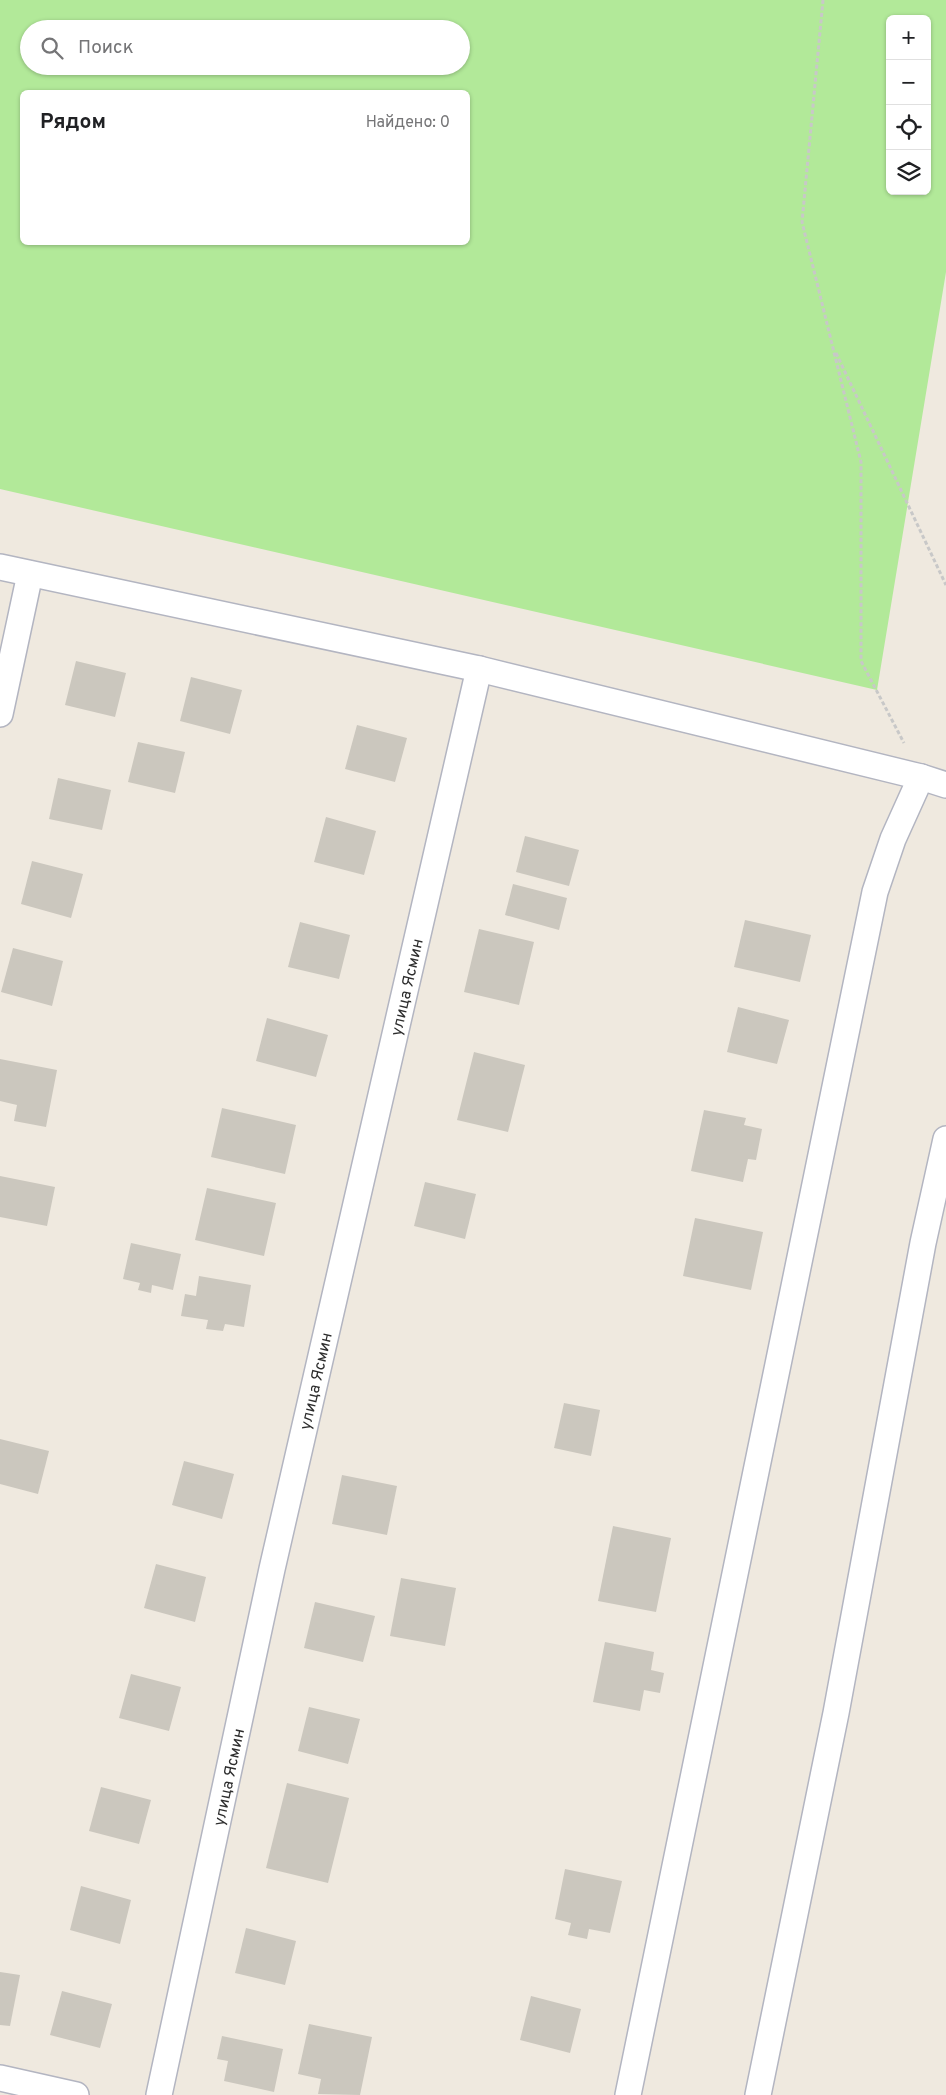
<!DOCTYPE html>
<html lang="ru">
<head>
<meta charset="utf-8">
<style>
	:root { --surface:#fff; --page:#f2f2f2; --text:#202124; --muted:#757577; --line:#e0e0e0 }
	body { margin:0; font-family:Overpass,sans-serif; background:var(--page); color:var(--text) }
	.controls { position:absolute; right:15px; top:15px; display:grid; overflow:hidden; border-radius:8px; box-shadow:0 1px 4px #0004 }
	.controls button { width:45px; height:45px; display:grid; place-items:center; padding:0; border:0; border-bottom:1px solid var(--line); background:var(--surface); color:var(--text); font:25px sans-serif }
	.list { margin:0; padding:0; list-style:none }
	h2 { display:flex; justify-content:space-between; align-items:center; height:65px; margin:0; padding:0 20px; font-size:21px }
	h2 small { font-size:16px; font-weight:400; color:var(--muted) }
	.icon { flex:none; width:28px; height:28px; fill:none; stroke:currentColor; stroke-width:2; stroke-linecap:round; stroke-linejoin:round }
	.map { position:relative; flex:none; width:946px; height:2095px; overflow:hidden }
	.search { position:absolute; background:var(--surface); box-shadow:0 1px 4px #0004; left:20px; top:20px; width:450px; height:55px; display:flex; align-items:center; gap:12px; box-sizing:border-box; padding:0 18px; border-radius:28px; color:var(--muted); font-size:19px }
	.panel { position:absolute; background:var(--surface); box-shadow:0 1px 4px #0004; left:20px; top:90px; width:450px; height:155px; border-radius:8px }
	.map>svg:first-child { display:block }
</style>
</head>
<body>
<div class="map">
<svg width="946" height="2095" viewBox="0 0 946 2095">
	<rect width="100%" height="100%" fill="#efe9df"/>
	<path fill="#b2e999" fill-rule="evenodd" d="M0,0H946V272L877,690L0,489ZM890,19H927V191H890ZM29,29H461V66H29ZM22,92H468V242H22Z"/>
	<g fill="#cbc7be">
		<path d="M76,661L126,673L115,717L65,705Z"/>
		<path d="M191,677L242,690L230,734L180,721Z"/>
		<path d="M357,725L407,738L395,782L345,769Z"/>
		<path d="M138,742L185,752L175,793L128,782Z"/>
		<path d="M58,778L111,790L102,830L49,819Z"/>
		<path d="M326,817L376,831L364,875L314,862Z"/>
		<path d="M525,836L579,850L569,886L516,872Z"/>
		<path d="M32,861L83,874L71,918L21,904Z"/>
		<path d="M513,884L567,898L559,930L505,915Z"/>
		<path d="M745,920L811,935L800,982L734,967Z"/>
		<path d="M300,922L350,935L339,979L288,967Z"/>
		<path d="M479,929L534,942L519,1005L464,992Z"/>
		<path d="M13,948L63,961L52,1006L1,992Z"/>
		<path d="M738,1007L789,1020L777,1064L727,1052Z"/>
		<path d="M267,1018L328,1035L316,1077L256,1061Z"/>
		<path d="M474,1052L525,1065L508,1132L457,1120Z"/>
		<path d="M0,1059L57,1070L46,1127L14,1121L17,1105L0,1101Z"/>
		<path d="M222,1108L296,1125L285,1174L211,1157Z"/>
		<path d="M704,1110L746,1118L744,1125L762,1129L756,1160L748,1159L743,1182L691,1171Z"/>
		<path d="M0,1176L55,1187L47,1226L0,1217Z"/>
		<path d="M425,1182L476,1194L465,1239L414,1226Z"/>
		<path d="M207,1188L276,1203L264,1256L195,1240Z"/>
		<path d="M695,1218L763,1232L751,1290L683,1276Z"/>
		<path d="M131,1243L181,1254L173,1290L152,1285L151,1293L138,1290L140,1283L123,1279Z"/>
		<path d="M199,1276L251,1285L244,1327L225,1324L223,1331L206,1329L208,1320L181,1316L185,1294L196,1296Z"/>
		<path d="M564,1403L600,1410L591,1456L554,1448Z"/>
		<path d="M0,1439L49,1451L38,1494L0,1484Z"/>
		<path d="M184,1461L234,1474L222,1519L172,1505Z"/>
		<path d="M342,1475L397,1486L387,1535L332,1524Z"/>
		<path d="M613,1526L671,1538L656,1612L598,1601Z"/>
		<path d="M156,1564L206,1577L195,1622L144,1608Z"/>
		<path d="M401,1578L456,1588L445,1646L390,1636Z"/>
		<path d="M315,1602L375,1616L363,1662L304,1648Z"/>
		<path d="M605,1642L654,1652L651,1670L664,1673L660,1693L644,1690L640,1711L593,1702Z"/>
		<path d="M131,1674L181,1687L169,1731L119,1718Z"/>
		<path d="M309,1707L360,1719L348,1764L298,1751Z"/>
		<path d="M287,1783L349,1798L328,1883L266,1868Z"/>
		<path d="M101,1787L151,1800L139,1844L89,1831Z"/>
		<path d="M565,1869L622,1881L610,1933L589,1929L587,1939L568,1935L571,1923L555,1919Z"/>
		<path d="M81,1886L131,1900L120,1944L70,1930Z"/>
		<path d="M246,1928L296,1941L285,1985L235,1973Z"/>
		<path d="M0,1972L20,1975L10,2026L0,2025Z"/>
		<path d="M62,1991L112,2004L100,2048L50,2035Z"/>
		<path d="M531,1996L581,2009L570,2053L520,2040Z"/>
		<path d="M309,2024L372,2037L360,2095L318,2094L321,2079L298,2074Z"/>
		<path d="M222,2036L283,2049L274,2092L224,2081L228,2061L217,2059Z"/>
	</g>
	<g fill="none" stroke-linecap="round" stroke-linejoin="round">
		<defs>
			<g id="minor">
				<path d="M0,567L479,669L921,777L946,785"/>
				<path d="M0,714L30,574"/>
				<path d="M0,2078L76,2095"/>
				<path d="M159,2095L272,1569L479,669"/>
				<path d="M628,2095L875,892L893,839L921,777"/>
				<path d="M758,2095L836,1713L923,1243L946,1139"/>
			</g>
		</defs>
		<use href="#minor" stroke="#b3b5c1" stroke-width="28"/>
		<g stroke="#c8c8c8" stroke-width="3" stroke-dasharray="4 2.5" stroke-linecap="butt">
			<path d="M823,0L802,222L861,462V661L904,743"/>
			<path d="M836,353L946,585"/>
		</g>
		<use href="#minor" stroke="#fff" stroke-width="25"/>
	</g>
	<g text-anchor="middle" stroke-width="4.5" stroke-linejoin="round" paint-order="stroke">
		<g font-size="16" fill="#2d2d2d" stroke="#fff">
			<text transform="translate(406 987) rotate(-77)" y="6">улица Ясмин</text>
			<text transform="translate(315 1381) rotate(-77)" y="6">улица Ясмин</text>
			<text transform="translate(228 1777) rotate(-78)" y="6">улица Ясмин</text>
		</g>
	</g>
</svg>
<div class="controls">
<button>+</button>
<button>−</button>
<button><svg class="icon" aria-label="locate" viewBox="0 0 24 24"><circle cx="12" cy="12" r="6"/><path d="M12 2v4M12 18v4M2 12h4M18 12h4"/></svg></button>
<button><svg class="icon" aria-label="layers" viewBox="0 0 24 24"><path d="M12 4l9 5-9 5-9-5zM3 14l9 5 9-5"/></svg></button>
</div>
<div class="search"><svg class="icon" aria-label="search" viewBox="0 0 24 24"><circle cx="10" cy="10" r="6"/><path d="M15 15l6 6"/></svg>Поиск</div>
<section class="panel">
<h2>Рядом<small>Найдено: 0</small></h2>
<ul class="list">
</ul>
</section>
</div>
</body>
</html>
